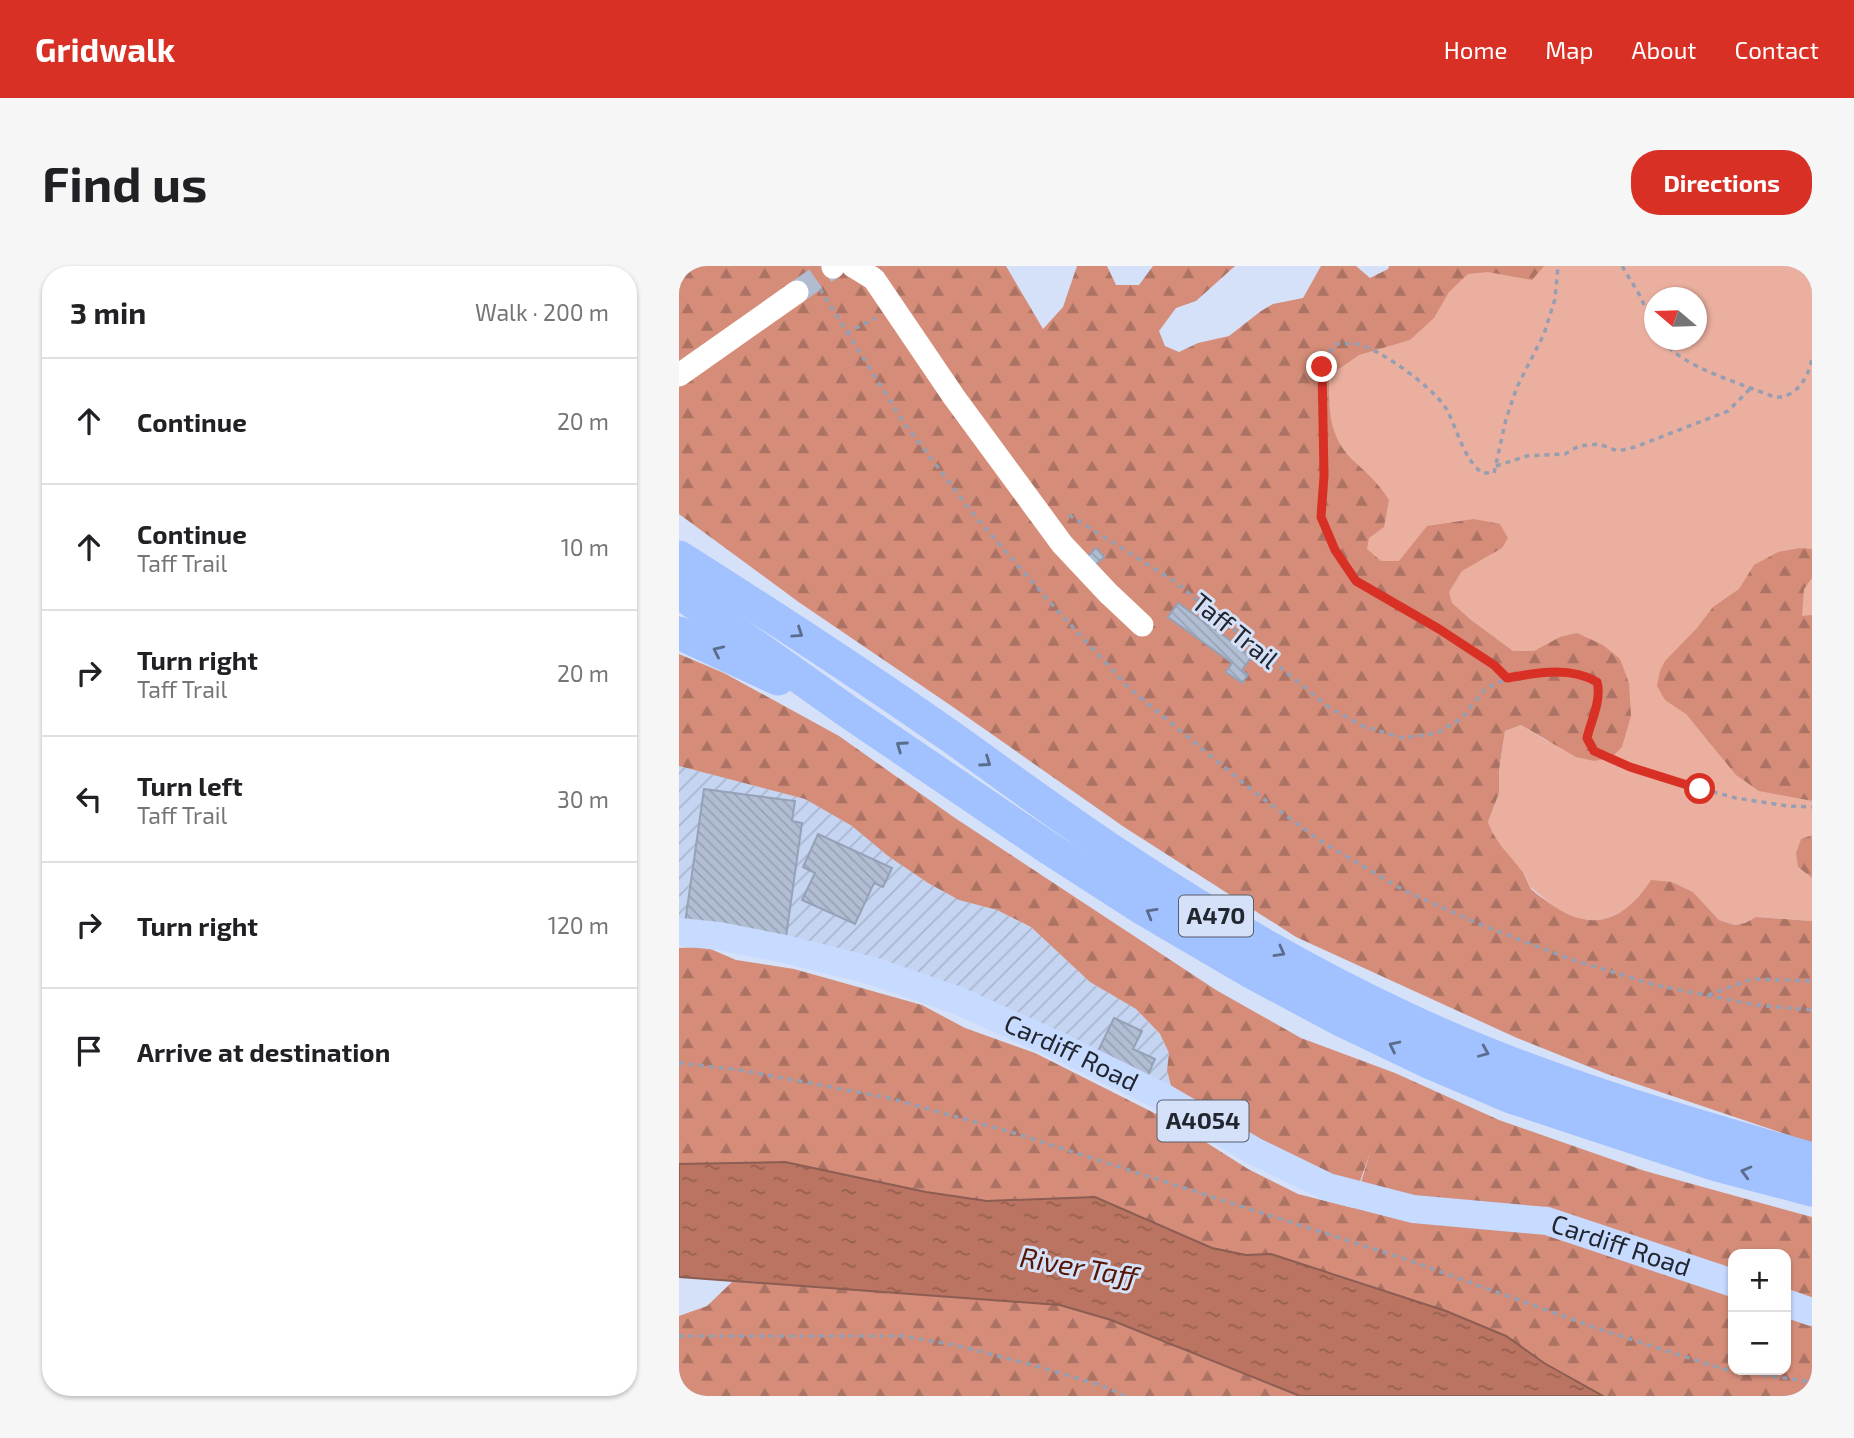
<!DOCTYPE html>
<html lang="en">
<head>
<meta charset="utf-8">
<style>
	:root { --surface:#fff; --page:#f6f6f6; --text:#202124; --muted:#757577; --line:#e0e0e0; --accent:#d93025 }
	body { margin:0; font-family:"Exo 2",sans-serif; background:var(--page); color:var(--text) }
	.controls { position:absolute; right:21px; bottom:21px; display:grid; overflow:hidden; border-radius:14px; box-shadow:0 2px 5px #0004 }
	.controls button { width:63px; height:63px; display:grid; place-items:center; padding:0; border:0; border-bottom:2px solid var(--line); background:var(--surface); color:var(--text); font:35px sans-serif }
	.compass { position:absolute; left:965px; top:21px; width:63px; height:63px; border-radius:50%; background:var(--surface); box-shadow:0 2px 5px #0004; rotate:289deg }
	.stop { position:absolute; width:21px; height:21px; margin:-16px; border:5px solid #d93025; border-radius:50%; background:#fff }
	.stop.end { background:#d93025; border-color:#fff; box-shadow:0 2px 7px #0008 }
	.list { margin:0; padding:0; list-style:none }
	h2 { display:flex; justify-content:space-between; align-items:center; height:91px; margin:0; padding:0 28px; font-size:30px }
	h2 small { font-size:23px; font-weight:400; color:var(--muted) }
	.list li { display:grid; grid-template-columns:46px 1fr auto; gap:21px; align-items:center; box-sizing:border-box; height:126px; padding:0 28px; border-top:2px solid var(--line) }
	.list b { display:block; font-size:26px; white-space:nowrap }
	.list p { margin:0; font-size:23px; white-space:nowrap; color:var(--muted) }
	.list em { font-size:23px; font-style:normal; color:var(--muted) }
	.icon { flex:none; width:38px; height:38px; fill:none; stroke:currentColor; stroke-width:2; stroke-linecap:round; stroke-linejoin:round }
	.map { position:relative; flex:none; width:1133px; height:1130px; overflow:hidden; border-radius:28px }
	header { display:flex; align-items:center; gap:42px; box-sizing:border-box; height:98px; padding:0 35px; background:var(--accent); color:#fff }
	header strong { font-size:33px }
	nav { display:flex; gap:38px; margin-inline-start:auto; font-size:24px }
	.intro { display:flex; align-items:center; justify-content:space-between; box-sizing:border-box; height:168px; padding:0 42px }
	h1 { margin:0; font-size:49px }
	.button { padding:18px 32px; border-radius:28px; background:var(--accent); color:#fff; font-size:24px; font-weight:700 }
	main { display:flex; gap:42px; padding:0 42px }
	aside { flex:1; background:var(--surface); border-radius:28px; box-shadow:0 2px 5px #0004 }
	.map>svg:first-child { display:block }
</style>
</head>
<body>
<header>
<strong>Gridwalk</strong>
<nav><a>Home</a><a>Map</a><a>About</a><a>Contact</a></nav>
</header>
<div class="intro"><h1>Find us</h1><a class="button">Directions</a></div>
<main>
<aside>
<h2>3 min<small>Walk · 200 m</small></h2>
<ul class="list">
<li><svg class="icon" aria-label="ahead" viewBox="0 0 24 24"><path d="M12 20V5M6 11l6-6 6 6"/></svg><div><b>Continue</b></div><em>20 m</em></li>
<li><svg class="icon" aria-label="ahead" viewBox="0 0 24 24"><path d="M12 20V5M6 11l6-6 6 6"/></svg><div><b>Continue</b><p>Taff Trail</p></div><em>10 m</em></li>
<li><svg class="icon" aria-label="right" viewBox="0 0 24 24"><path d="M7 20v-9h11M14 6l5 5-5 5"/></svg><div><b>Turn right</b><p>Taff Trail</p></div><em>20 m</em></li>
<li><svg class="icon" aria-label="left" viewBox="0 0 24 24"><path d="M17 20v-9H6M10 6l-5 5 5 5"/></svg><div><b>Turn left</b><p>Taff Trail</p></div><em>30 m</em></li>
<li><svg class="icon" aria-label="right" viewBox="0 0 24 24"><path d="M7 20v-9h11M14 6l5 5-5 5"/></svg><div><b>Turn right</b></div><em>120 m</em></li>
<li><svg class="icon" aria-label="arrive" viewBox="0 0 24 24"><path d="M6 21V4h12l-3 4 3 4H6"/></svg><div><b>Arrive at destination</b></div></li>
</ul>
</aside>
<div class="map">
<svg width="1133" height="1130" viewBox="0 0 1133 1130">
	<defs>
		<pattern id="industrial-furrows" width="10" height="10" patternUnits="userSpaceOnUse" patternTransform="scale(1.75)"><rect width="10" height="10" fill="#c5d4f1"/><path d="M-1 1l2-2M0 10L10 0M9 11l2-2" fill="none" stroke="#a9b6cf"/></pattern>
		<pattern id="forest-firs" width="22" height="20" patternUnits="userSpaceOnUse" patternTransform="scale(1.75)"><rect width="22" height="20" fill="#d58d79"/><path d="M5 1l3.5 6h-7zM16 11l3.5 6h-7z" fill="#ac7364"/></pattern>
		<pattern id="water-ripples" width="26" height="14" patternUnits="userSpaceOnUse" patternTransform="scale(1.75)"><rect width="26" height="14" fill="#ba7461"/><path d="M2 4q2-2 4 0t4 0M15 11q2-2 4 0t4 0" fill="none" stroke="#975f50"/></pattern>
		<pattern id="building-back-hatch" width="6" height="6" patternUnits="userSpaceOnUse" patternTransform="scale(1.75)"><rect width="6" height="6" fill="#b1bdd3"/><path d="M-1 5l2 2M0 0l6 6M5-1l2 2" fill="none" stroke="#98a2b5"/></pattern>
	</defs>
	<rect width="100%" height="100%" fill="#d5e1f8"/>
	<path fill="url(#industrial-furrows)" d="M0,500L126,533L173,560L209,590L249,617L280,634L318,644L352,661L411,716L457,743L481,769L490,787L488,804L492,820L280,735L0,666Z"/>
	<path fill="#eaaf9f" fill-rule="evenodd" d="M725,0H1133V530L1123,533L1133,535V569L1122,573L1119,601L1133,612V655L1077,651L1066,657L1056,659L1040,654L1014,626L993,616L961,631L947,644L927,653L904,655L882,646L851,621L846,609L815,574L809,556L820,527V504L826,465L842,459L870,476L803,410L675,337L640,70ZM975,32H1017V74H975Z"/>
	<g fill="url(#forest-firs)" fill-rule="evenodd">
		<path d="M0,0H327L364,63L384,41L398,0H428L437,19H460L474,0H556L517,35L497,42L480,65L486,80L500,86L519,77L550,70L582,45L594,38L624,32L642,0H677L691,12L709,3L710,0H865L853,14L809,6L789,8L770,26L755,52L731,74L680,89L650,110C650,145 649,172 677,197C690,209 700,218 710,234L705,261L690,272L688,283L702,295H720L748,260L795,253L821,258L829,272L823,282L783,305L770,326L773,337L792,354L834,385H855L881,371L898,367L924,379L941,393L950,417L952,450L943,481L932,492L915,495L897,491L842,459L826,465L820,504V527L809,556C817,578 828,585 842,604C847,609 848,617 852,623C857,628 864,632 869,636C911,668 945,656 972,614L993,616L1014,626L1040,654L1056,659L1066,657L1077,651L1133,655V877L928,808L838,772L617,671L445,561L274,441L121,337L0,248Z"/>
		<path d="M1121,282L1133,283V312L1125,323L1123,350L1133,349V535L1080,525L1057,509L1007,448L986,434L978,420L981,405L986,395L1018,362L1034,341L1060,323L1075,299L1099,286Z"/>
		<path d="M0,388L45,407L160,470L276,552L537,724L622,772L716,807L820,854L966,905L1133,951V1130H924L865,1097L827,1070L767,1045L653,1007L0,906V682L27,681L57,694L115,703L243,739L286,762L356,787L503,861L569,903L619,928L674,942L691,887L679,921L567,871L515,833L492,820L488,804L490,787L481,768L457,743L411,716L352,661L318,644L280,634L249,617L209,590L173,560L126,533L0,500ZM1054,988H1107V1104H1054Z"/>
		<path d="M1133,569V612L1119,601L1117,587L1122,573Z"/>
		<path d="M54,1015L381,1039L432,1054L621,1130H0V1050L28,1040Z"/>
	</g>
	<path fill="url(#water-ripples)" stroke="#8c5d52" stroke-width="2" d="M106,896L247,926L308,935L416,931L533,982L567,989L592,988L767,1045L827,1070L865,1097L924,1130H621L432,1054L381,1039L0,1011V898Z"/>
	<g fill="url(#building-back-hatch)" stroke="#95a1b6" stroke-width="2">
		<path d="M417,282L425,291L413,302L405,294Z"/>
		<path d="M499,337L573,390L563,404L569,409L563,417L547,406L553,397L489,351Z"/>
		<path d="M25,523L116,535L113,555L123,557L107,671L6,657Z"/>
		<path d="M139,568L213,602L204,621L195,617L176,658L123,634L136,607L124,601Z"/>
		<path d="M435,752L463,765L454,783L476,793L468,811L418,787Z"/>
	</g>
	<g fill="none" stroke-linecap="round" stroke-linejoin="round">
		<path stroke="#b1bcd0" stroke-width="23" stroke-dasharray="23 11" stroke-linecap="butt" d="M118,26L154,1"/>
		<g stroke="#969fb2" stroke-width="3.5" stroke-dasharray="5 5" stroke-linecap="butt">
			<path d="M943,0L960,28L975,60"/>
			<path d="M141,23L225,157L299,254L378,344L450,422L579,529L640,574L724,624L805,660L891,693L976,719L1076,739L1133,744"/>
			<path d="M167,67L197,52"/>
			<path d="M983,74C1004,102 1062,117 1095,131C1116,133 1129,113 1133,93"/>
			<path d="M817,200L848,190L886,188L900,180L920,178L939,185L956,181L1049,145L1072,122"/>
			<path d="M390,249L495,315L651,442L684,460L724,472L758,467L783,452L806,423L828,412L865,405L897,408L918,416L920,423L908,472L915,485L986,513L1057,532L1109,540L1133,541"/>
			<path d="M828,412L815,399L760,363L677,315L656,284L642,251L645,210L642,129L643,101L656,78C663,78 671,77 678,78C700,82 760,125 769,146C779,166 785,193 803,207H815L827,153L838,121L865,68L876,33L879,0"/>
			<path d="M1029,729L1073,713L1133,715"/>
			<path d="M0,797L61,804L210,832L335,867L729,994L920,1063L1044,1103L1133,1116"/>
			<path d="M0,1070H222L276,1079L354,1099L424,1120L446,1130"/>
		</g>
		<g stroke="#fff" stroke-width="23">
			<path d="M174,0L195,13L275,131L383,278L429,327L463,359"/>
			<path d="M154,1L155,0"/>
			<path d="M0,109L118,26"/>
		</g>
		<g stroke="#c7daff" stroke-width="28">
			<path id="s1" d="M0,666L40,670L106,683L194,705L280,735L380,780L484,831L575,885L649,921L734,943L868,955L1054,1017"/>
			<path d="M1107,1037L1133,1046"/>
		</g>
		<g stroke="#a1c1ff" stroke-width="33">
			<path d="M0,291C92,349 182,408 271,470C327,510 383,552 441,590C532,650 629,707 728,753C858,814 996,854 1133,893"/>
			<path d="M0,326L168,445L371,583L461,641L572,706L660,753L752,797L832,831L1038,899L1133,924"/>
			<path d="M0,367L99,413"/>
		</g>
	</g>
	<defs><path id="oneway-chevron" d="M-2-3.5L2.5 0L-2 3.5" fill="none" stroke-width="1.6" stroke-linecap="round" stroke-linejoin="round" transform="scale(1.75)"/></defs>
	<g stroke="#5b6c8d">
		<use href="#oneway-chevron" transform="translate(119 367) rotate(34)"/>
		<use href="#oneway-chevron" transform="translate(39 385) rotate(-155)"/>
		<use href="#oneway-chevron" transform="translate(222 480) rotate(-145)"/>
		<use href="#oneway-chevron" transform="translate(307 496) rotate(35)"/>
		<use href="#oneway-chevron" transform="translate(472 647) rotate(-150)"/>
		<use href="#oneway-chevron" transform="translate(601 686) rotate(29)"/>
		<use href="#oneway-chevron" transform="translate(715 780) rotate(-154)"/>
		<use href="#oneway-chevron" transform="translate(805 786) rotate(23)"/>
		<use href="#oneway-chevron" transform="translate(1067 906) rotate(-165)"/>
	</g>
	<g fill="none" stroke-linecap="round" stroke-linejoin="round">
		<path stroke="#d93025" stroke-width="9" d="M643,101L645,210L642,251L656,284L677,315L760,363L815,399L828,412C857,407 891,400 918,416C923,433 912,455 908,472L915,485L951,501L1021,523"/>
	</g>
	<g text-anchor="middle" stroke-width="6" stroke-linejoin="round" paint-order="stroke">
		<g fill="#d5e1f8" stroke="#585e6b" stroke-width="2">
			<rect x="500" y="629.5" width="74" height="41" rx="5"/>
			<rect x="478.5" y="834.5" width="91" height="41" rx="5"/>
		</g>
		<g font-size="24" font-weight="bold" fill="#22262f">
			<text x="537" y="658">A470</text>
			<text x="524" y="863">A4054</text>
		</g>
		<g font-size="26" fill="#22262f" stroke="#d5e1f8">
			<text transform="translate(556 365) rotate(39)" y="9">Taff Trail</text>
			<text dy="9" stroke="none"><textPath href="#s1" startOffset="413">Cardiff Road</textPath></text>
			<text dy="9" stroke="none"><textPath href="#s1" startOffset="1003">Cardiff Road</textPath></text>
		</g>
		<g font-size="28" font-style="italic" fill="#561604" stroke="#d5e1f8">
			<text transform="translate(400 1001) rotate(10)" y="10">River Taff</text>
		</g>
	</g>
</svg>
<div class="controls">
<button>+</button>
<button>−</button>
</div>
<svg class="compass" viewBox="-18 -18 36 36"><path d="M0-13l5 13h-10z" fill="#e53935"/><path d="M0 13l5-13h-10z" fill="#757577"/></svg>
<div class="stop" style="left:1021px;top:523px"></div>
<div class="stop end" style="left:643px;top:101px"></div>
</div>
</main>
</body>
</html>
